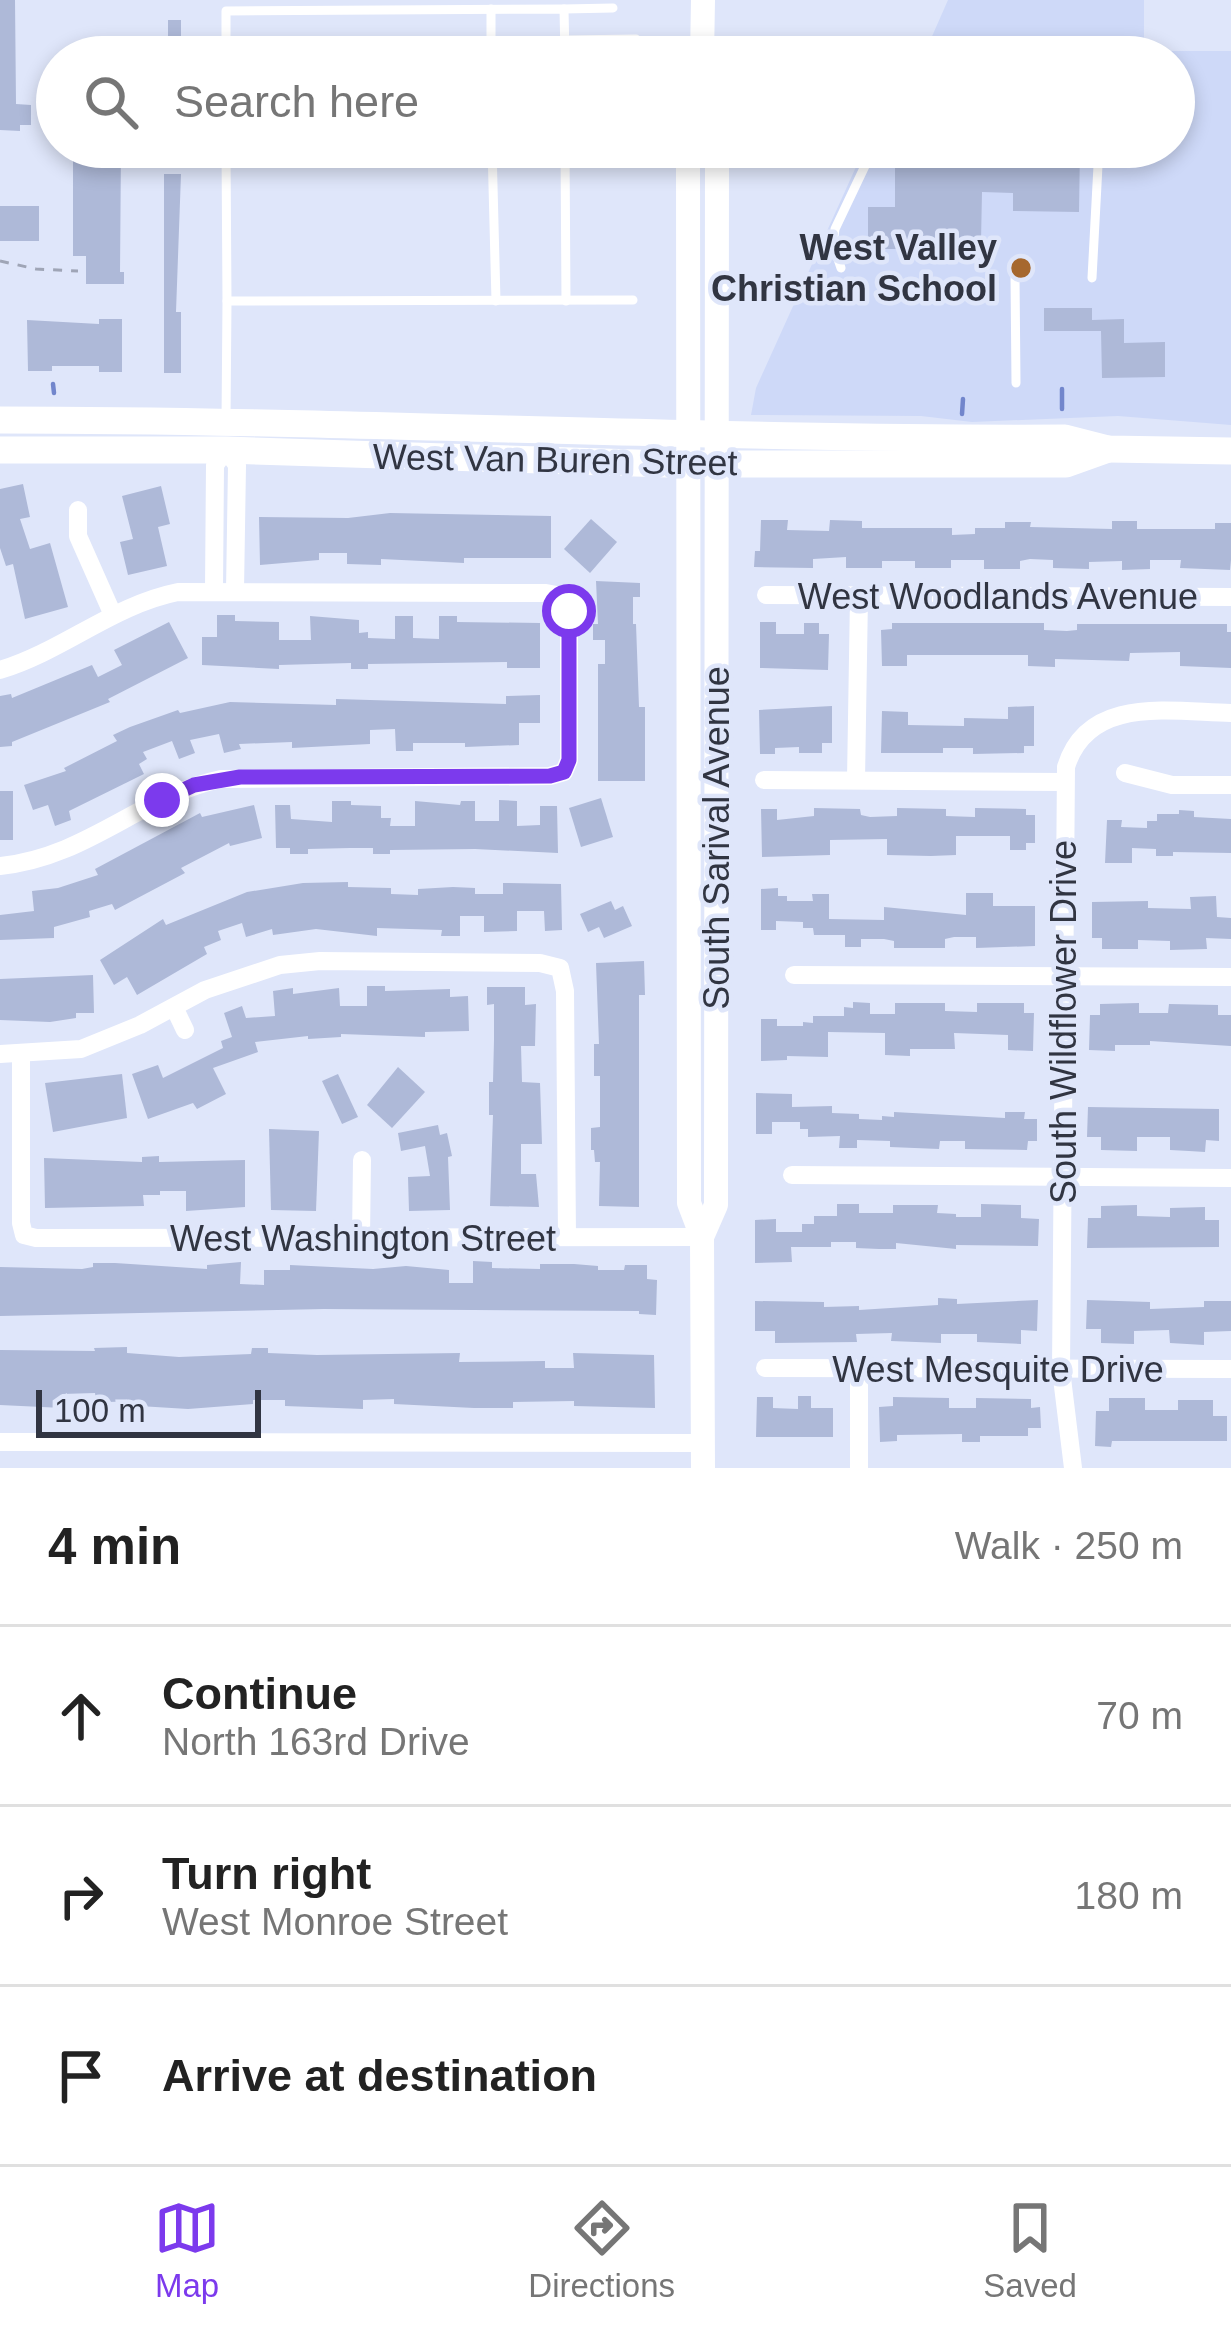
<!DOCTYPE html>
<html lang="en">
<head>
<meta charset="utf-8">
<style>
	:root { --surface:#fff; --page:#f6f6f6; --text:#222; --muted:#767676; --line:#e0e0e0; --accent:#7c3aed }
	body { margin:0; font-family:Helvetica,sans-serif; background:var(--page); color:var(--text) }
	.scale { position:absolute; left:36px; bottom:30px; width:225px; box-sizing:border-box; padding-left:12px; border:6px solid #313542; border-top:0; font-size:33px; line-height:42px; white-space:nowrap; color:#313542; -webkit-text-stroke:9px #dfe6fa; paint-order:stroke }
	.stop { position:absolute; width:36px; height:36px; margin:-27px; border:9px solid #7c3aed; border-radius:50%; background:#fff }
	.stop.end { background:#7c3aed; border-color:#fff; box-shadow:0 3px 12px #0008 }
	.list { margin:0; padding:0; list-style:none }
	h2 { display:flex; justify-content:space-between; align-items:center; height:156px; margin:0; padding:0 48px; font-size:51px }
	h2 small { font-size:39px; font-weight:400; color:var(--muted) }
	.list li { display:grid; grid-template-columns:78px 1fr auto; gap:36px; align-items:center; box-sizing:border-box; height:180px; padding:0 48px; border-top:3px solid var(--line) }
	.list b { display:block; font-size:45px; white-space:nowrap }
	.list p { margin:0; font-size:39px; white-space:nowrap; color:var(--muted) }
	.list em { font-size:39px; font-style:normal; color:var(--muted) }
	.icon { flex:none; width:66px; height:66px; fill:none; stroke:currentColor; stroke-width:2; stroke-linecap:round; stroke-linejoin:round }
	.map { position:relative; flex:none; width:1231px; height:1468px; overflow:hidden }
	.search { position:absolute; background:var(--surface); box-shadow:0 6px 18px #0003; left:36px; right:36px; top:36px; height:132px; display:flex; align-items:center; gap:30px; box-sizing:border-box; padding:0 42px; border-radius:66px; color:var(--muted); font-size:45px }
	.sheet { height:696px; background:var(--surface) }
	nav { display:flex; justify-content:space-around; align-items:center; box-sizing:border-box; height:168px; border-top:3px solid var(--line); background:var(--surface); font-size:33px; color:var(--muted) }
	nav a { display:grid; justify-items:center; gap:6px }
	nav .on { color:var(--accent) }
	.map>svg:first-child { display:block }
</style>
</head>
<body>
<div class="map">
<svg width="1231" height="1468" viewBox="0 0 1231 1468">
	<rect width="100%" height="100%" fill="#dfe6fa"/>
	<path fill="#ced9f8" d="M948,0H1144V51H1231V425L1118,416L972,422L921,416L751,415L756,388L865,147H1174V57H906L909,50H926Z"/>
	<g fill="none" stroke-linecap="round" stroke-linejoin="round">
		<g stroke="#7286cc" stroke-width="4.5">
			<path d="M53,384L54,393"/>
			<path d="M1062,409V389"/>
			<path d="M962,414L963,399"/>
		</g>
	</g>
	<g fill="#aeb9d8">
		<path d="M0,0H15L16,104L31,105V125H20V131L0,130Z"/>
		<rect x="168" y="20" width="13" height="37"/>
		<rect x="44" y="70" width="13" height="43"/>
		<path d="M73,147H121L120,272H124V284H86V256H73Z"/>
		<path d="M895,147H1080L1079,212L1013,211V193L982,192L981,241L911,240L910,249H877V239H868V207H895Z"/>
		<path d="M164,174H181L176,312H181V373H164Z"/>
		<rect x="0" y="206" width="39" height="35"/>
		<path d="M1044,308H1092V320L1124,319V343L1165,342V377L1102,378L1101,331H1044Z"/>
		<path d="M99,319H122V372H99V366H52V371H28L27,320L99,324Z"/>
		<path d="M23,484L30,517L20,519L30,549L50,543L68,607L25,619L13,564L6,566L0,548V489Z"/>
		<path d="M161,486L170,524L158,527L167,566L128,575L120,542L133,539L122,496Z"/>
		<path d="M390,513L551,516V558H464V563L381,559V565L347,564V553H319V560L260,565L259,517L348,518Z"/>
		<path d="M591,519L617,542L590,573L564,549Z"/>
		<path d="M761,520H788L787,530L829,531L830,520L862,521V528H952V535L975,534V528H1005V522H1031L1030,527L1112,529V521H1137V529H1215V523H1231V560L1230,570L1180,568L1181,560H1150V569L1122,570V561L1089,562V569L1053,568V560L1030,559L1020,561V569H984V560H951V568H915V561H882V568H846V557L813,559V568L754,567L755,551H760Z"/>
		<path d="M596,581L640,583V597H633V624H636L639,707H645V781H598V664H605V640H593V624H598Z"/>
		<path d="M217,615H235V621L279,622V640H311L310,616L359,620V633L368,632V638L395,639V616H413V638L439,639V616H457V622L540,623V668H507V662L368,664V669H351V663L279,665V669L202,665V637H217Z"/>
		<path d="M169,622L188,658L108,699L110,702L12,742V746L0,747V696L11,694L12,698L92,665L98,677L122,665L114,650Z"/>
		<path d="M760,622H776V634H804V623H819V634H829L828,670L760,668Z"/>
		<path d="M892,623H1044V630L1067,631L1077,630V624H1227V632H1231V668L1180,666V652L1130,653L1129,661L1055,659V667L1028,666V655H907V666H882L881,630L892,629Z"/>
		<path d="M540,695V723H519V745L465,747V743H413V751H396L395,729L370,730V744L292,748V742L239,744L241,749L224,753L219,734L190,740L195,753L179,759L172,741L143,752L147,759L139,764L144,774L69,811L71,820L55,826L48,805L33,810L24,785L66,771L64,768L117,741L113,735L130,727L178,710L180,713L230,702L336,705V699L506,704V696Z"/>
		<path d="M832,706V743H822V753H799V747L775,748V754H760L759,710Z"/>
		<path d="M1034,706V746H1024V753L973,754V748H943V753H881L882,711L908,712V725L964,726V718L1008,719V707Z"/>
		<rect x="0" y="791" width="13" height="49"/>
		<path d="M601,798L613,837L581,847L569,808Z"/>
		<path d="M499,800L517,801V826L540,825V806H557L558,853L475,849L390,850V854H373V848H350L308,849V854H290V848H276L275,805H290L291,819L332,822V801H351V805L381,806V818H391L390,826H415V801L460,805L461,801H475V821H499Z"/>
		<path d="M254,805L262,838L230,846L229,843L181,868L185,873L115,910L112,904L89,911L90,917L54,927V938L0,940V915L34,911L32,891L58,888L98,875L95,869L200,813L202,817Z"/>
		<path d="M814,808L860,809L861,815L870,817L897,816V808L946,809V816L975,817V808L1026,809V815H1035V843H1026V850H1010V836H956V855L931,856L887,855V839L830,840V855L762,857L761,809H777V820L814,816Z"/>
		<path d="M1179,810L1194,811V817L1231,819V853L1173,852V856H1156V849L1132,848V863H1105L1107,820H1122L1121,827L1147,828V821H1157V814H1179Z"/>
		<path d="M348,882V887L391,888V894L418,895V889L453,887L475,888V894H503V883L561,884L562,930L545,931L544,911H517V931L484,932V916H460V936H441L442,930L377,928V936L316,929L273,935L272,929L246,937L242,923L218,931L221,940L204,947L207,954L137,995L127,977L114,985L100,960L163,919L166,925L247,892L303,883Z"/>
		<path d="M778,888V896H787V901H813L812,894H829V919L884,920V907L966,915V893H993V906H1035V946L976,948V937H954L945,939V948H894V941L884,939H861V947H845V935H814L813,928H803V922L776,921V930H761V889Z"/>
		<path d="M1216,896L1217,917L1231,918V939L1206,938L1207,949L1170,950V941L1138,940V949H1102V938H1092V902L1148,901V908L1191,909L1190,897Z"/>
		<path d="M611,901L615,910L623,906L632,926L604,938L599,927L588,932L580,914Z"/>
		<path d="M644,961L645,995H639V1207L599,1206L600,1162H595L594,1150H591V1128L600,1127V1076H594V1044H599L596,963Z"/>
		<path d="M93,975L94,1013H76V1018L50,1022L0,1020V979Z"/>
		<path d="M367,986H385V991L450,989V997L468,996L469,1031L425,1032V1037L341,1034V1037L308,1039V1036L255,1042L258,1052L213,1068L226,1094L197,1109L193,1103L148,1119L132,1074L158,1065L163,1078L223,1048L221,1041L232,1037L224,1013L242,1006L246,1018L275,1016L273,991L293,988V994L339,988L340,1006H367Z"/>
		<path d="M487,987H525V1005L536,1004L535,1046H521L522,1082L540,1083L542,1144H521V1174H536L539,1207L490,1206L493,1115H489V1082H493L494,1040V1004L487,1005Z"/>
		<path d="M853,1002L870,1003V1014H895V1003H945V1011L977,1012V1003H1024V1013H1034L1033,1051L1008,1050V1035L954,1033L955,1049H910V1056L885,1055V1033L828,1032V1057L787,1056V1060L761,1061V1019H777V1026H803V1022L813,1023V1016H844V1007L853,1008Z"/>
		<path d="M1139,1003V1013H1168L1169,1004L1218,1005V1015H1231V1046L1150,1041V1045H1115V1051L1089,1050L1090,1015H1100V1004Z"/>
		<path d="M398,1067L425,1092L392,1128L367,1105Z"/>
		<path d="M122,1074L127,1118L53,1132L45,1083Z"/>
		<path d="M338,1074L358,1117L342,1124L322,1081Z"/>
		<path d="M756,1093L792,1094V1107L832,1106V1113L859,1114V1119L882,1120V1116L894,1117V1112L1005,1118V1112H1025L1024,1119H1037V1141H1028L1027,1150L965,1149V1141H940L939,1149L890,1147V1141L857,1140V1148H839L840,1136L808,1137V1129H800V1122H772V1134H756Z"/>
		<path d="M1088,1107L1219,1109V1141L1206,1140L1205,1152L1189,1151L1170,1150V1137H1137V1151L1101,1150V1137H1087Z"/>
		<path d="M438,1125L440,1135L447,1133L452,1156L448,1157L450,1210L409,1211L408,1177L430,1176L425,1146L401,1151L398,1133Z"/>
		<path d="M269,1129L319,1131L316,1211L271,1210Z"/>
		<path d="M159,1156V1162L245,1160V1207L186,1211V1191H160V1195H143L144,1206L45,1208L44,1158L142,1162V1157Z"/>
		<path d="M837,1204H859V1213H893V1205H938L937,1213L956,1214V1217H981V1204L1021,1205V1218L1039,1219L1038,1246L956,1245V1249L896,1243V1249H879L856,1248V1242H831V1247H791L792,1262L755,1263V1220L776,1219V1232H802V1224H814V1216H837Z"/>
		<path d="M1137,1205V1216L1170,1217V1208L1205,1207V1220H1219V1247L1087,1248L1088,1218H1101V1206Z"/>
		<path d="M473,1261L492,1262V1268L540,1269V1264H574L598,1266V1270H624L625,1265H647V1279L657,1280L656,1315L639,1314V1311L324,1309L0,1316V1267L82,1269L93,1267V1263H115L207,1269V1265L241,1262L240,1284L264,1285V1270H290V1265L373,1269L406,1266L449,1270V1283H473Z"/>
		<path d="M938,1298L957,1299V1304L1038,1300L1037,1331L1021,1330V1344L977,1342V1334H941V1343L891,1341L892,1333L856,1334L857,1342L775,1343V1331H755V1301L824,1302V1307L859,1306V1310L938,1305Z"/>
		<path d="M1087,1300L1150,1302V1309L1204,1307V1301H1231V1331L1204,1332V1345L1170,1343L1169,1330L1134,1331V1344L1101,1343V1329H1086Z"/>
		<path d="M127,1347V1353L179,1357L251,1354L252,1348H268V1353L317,1355L460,1353L459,1362L545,1361V1368H574L573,1353L654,1355L655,1408L574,1406V1401L513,1402V1408H474L394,1404V1399L363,1400V1409L285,1406V1400H253V1404L188,1409L139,1406V1401L108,1402L96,1399L95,1393L62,1394L63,1408L0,1405V1350L95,1351L94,1348Z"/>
		<path d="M798,1396H811V1408H833V1437H756L757,1397H773V1408L798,1409Z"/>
		<path d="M893,1397L949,1398V1408H976V1398L1031,1399V1408L1040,1407L1041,1428H1028V1436H980V1442H962V1434L897,1435V1441L880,1442L879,1407L893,1406Z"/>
		<path d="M1109,1398H1145V1410H1178V1400H1213V1416H1227V1441H1112L1111,1447L1095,1446L1096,1411H1109Z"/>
	</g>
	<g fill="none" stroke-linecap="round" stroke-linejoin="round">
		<path stroke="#9fa5b6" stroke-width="3" stroke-dasharray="9 9" stroke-linecap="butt" d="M0,261L36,269L78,271"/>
		<g stroke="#fff" stroke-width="9">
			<path d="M491,9V57"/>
			<path d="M564,9L613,8"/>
			<path d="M565,40L636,39"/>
			<path d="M226,57V11L564,9L565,57"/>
			<path d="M226,147L227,301"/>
			<path d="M492,147L496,301"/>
			<path d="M565,147L566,301"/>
			<path d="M565,155L636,154"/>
			<path d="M841,268L833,244L835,229L874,147"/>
			<path d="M1015,276L1016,383"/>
			<path d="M1092,278L1099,147"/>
			<path d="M226,421L227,301L633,300"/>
		</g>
		<g stroke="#fff" stroke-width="18">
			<path d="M78,510V536L113,615"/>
			<path d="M214,590L215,465L226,450L237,465L235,591"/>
			<path d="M766,595L1231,597"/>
			<path d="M0,670C63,651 113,605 178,592L546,593L562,596L569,611V760L564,772L550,776L221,779C140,796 88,857 0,866"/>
			<path d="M1125,773L1172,785H1231"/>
			<path d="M764,780L1065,782"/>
			<path d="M856,780L859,596"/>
			<path d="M794,975L1231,977"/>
			<path d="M174,1007L185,1030"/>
			<path d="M0,1054L81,1049L140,1025L205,990L280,965L320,961L540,963L560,968L565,991L567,1237"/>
			<path d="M21,1054V1223L24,1235L36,1238L702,1237"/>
			<path d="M792,1175L1231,1178"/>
			<path d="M361,1238L362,1160"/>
			<path d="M765,1368L1231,1369"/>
			<path d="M859,1368V1468"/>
			<path d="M0,1442L702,1443"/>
			<path d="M1073,1468L1061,1370L1066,767C1088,695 1171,712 1231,713"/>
		</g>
		<g stroke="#fff" stroke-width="24">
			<path d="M702,57L703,0"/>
			<path d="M688,147L689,1203L702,1237L703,1468"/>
			<path d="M702,1237L716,1205L717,147"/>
		</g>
		<g stroke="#fff" stroke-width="27">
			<path d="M0,420C355,420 710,440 1065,438L1108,449L1231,451"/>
			<path d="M0,450H226L667,464H1066L1108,449"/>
		</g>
	</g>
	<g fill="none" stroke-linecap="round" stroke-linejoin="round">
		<path stroke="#7c3aed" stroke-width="15" d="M162,800L194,785L240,777L550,776L564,772L569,760V611"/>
	</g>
	<circle fill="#a6682e" stroke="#dfe6fa" stroke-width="4.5" cx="1021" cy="268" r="12"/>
	<g text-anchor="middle" stroke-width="9" stroke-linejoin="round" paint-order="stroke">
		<g font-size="36" font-weight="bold" fill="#313542" stroke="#dfe6fa" text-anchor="end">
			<text x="997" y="260">West Valley<tspan x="997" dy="41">Christian School</tspan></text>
		</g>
		<g font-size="36" fill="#313542" stroke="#dfe6fa">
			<text transform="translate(555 459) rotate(1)" y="13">West Van Buren Street</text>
			<text x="998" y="609">West Woodlands Avenue</text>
			<text transform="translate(716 838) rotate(-90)" y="13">South Sarival Avenue</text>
			<text transform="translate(1063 1022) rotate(-90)" y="13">South Wildflower Drive</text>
			<text x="363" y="1251">West Washington Street</text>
			<text x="998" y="1382">West Mesquite Drive</text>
		</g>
	</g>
</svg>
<div class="scale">100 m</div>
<div class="stop" style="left:569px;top:611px"></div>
<div class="stop end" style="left:162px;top:800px"></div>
<div class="search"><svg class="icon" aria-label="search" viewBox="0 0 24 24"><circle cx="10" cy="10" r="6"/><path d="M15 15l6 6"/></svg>Search here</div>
</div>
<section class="sheet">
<h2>4 min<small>Walk · 250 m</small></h2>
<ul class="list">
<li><svg class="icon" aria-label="ahead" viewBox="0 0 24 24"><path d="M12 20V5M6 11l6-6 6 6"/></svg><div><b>Continue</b><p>North 163rd Drive</p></div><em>70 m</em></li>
<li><svg class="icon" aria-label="right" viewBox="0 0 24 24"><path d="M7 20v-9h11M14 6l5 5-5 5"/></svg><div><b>Turn right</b><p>West Monroe Street</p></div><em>180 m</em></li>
<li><svg class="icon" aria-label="arrive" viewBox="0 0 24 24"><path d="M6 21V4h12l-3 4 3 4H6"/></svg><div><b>Arrive at destination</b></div></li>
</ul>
</section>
<nav>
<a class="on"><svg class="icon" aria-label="map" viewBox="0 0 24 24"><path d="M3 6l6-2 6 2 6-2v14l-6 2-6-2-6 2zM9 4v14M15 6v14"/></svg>Map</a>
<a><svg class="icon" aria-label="directions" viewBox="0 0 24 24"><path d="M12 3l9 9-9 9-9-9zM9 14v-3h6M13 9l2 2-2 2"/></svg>Directions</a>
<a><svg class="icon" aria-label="saved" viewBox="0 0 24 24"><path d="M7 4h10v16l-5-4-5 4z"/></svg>Saved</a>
</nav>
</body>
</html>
